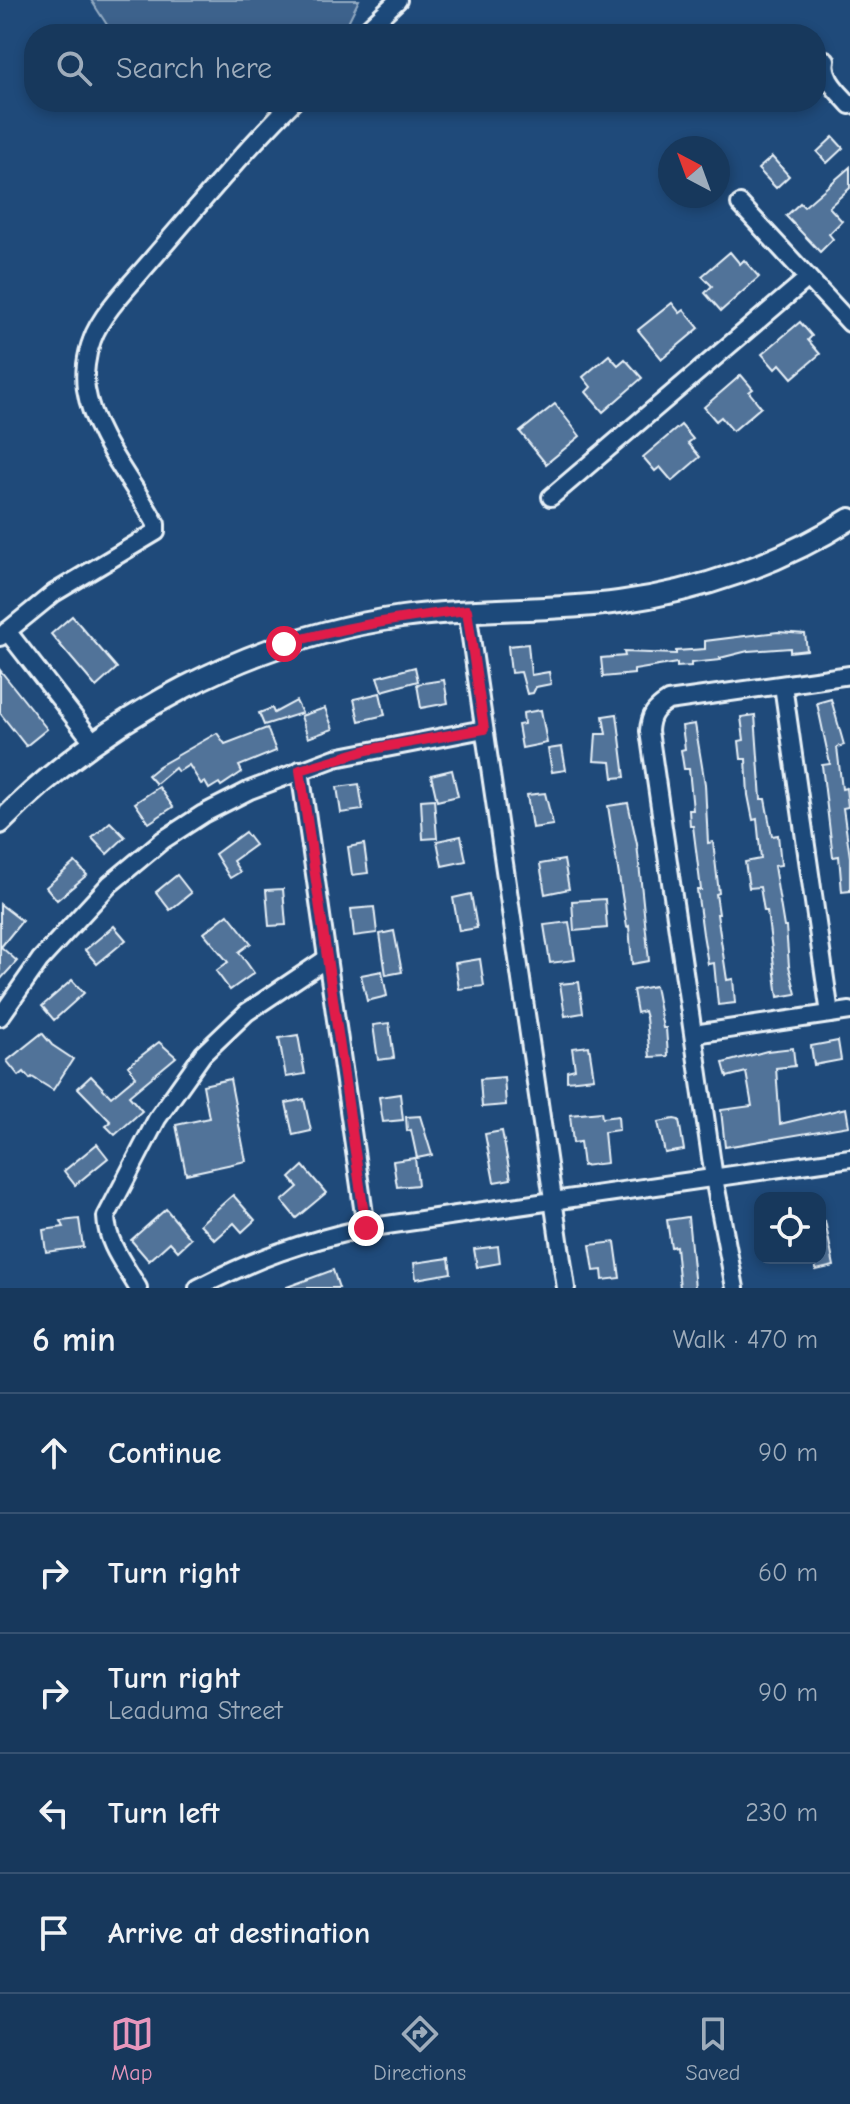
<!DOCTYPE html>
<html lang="en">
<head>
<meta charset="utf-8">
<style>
	:root { --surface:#17385c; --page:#203f62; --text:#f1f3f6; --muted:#9eacbb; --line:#365272; --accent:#e797bd }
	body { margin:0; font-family:"Comic Neue",sans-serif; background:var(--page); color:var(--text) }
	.controls { position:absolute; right:24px; bottom:24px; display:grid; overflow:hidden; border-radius:16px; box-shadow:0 4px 12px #0003 }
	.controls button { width:72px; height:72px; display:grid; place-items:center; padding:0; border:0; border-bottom:2px solid var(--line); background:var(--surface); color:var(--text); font:40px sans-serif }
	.compass { position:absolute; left:658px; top:136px; width:72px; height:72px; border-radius:50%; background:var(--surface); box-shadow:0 4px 12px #0003; rotate:319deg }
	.stop { position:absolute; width:24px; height:24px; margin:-18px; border:6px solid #e11d48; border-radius:50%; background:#fff }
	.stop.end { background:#e11d48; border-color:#fff; box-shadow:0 2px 8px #0008 }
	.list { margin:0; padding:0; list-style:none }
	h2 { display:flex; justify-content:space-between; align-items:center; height:104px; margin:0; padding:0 32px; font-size:34px }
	h2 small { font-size:26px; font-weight:400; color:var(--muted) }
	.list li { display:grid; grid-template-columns:52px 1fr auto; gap:24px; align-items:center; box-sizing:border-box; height:120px; padding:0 32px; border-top:2px solid var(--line) }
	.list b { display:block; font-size:30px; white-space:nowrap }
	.list p { margin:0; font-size:26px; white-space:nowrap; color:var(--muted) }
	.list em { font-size:26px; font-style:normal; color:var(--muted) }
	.icon { flex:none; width:44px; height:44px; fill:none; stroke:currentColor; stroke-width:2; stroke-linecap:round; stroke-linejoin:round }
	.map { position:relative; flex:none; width:850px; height:1288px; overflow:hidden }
	.search { position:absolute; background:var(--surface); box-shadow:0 4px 12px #0003; left:24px; right:24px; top:24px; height:88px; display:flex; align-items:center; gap:20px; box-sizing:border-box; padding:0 28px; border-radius:32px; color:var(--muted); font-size:30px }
	.sheet { height:704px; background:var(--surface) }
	nav { display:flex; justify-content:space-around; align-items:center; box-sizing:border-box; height:112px; border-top:2px solid var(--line); background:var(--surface); font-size:22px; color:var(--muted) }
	nav a { display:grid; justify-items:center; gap:4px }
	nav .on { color:var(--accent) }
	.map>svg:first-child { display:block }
</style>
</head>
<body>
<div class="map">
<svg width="850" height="1288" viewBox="0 0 850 1288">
	<rect width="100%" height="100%" fill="#1f4a7a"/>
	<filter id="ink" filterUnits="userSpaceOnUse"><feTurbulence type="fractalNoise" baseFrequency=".0125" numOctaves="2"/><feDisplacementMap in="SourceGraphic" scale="16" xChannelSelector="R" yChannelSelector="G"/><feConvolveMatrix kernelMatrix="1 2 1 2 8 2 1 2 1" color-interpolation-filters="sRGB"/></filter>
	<g filter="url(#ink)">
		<path fill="#3c628c" stroke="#92aac2" stroke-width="2" d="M91,0H359L348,22L333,34H113Z"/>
		<g fill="#517399" stroke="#e8f1f8" stroke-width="2">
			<path d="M833,137L843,148L827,163L817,152Z"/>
			<path d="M772,157L789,176L776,188L758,169Z"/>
			<path d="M850,167V188L829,207L842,221L829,234L833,239L820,252L786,216L800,203L804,207Z"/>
			<path d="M730,252L740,264L744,260L759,277L721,311L705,293L712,286L702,276Z"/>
			<path d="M672,303L680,313L684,310L699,328L662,359L638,330Z"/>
			<path d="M800,322L812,336L808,340L820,354L792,378L780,364L775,369L762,354Z"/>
			<path d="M609,355L618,365L625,359L642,378L603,412L586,392L591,387L583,377Z"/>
			<path d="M741,375L753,389L749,392L761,407L733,431L721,417L716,421L704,407Z"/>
			<path d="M555,404L580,436L546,464L520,432Z"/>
			<path d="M681,425L693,439L688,443L700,457L672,481L660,467L655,471L643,457Z"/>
			<path d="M72,616L117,668L96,687L51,634Z"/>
			<path d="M778,632L805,634L807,650L790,652V648L748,651L720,658L721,660L691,663V666L677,667V663L634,670V674L603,677L601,658L625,656L624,652L676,654V651L705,649V641Z"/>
			<path d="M528,644L531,675L549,672L551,684L536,687L533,693L527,694L521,672L511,673L508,646Z"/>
			<path d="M415,667L418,681L382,691L377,677Z"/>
			<path d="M0,670L47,729L26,746L0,713Z"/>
			<path d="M444,680L448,703L421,708L417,684Z"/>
			<path d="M380,693L385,715L359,721L354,699Z"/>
			<path d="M831,699L844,745L837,747L842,789L846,788L848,807L843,808L850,857V891L842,892L839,856L833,857L822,765L830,764L817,703Z"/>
			<path d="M296,701L302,713L264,725L259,713L272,708L274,713Z"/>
			<path d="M325,708L333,729L308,738L301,716Z"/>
			<path d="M541,710L547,743L522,748L518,725L524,724L523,713Z"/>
			<path d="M617,714L625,777L613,778L611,762L594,761L596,734H606L603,716Z"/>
			<path d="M755,715L761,799H765L772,836L778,835L781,865L774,866L784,927H786L789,966L796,994L778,997L767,911H764L760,887L749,888L745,862L761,859L757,819L753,820L748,795L746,759H741L739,741L744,740L741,717Z"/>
			<path d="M695,724L705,784L708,843L713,842L719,893L716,894L719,914H717L727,980L733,979L735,1003L718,1005L714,963L708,964L703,934L697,890H701L693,826H690L689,810H693L689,769H684L681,750L685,749L682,726Z"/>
			<path d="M267,728L276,751L239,766L242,772L221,786L219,783L209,789L205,782L201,784L189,765L178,772L175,768L156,784L148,775L159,766L217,733L225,744Z"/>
			<path d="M562,747L566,770L552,772L548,749Z"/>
			<path d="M452,770L458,796L437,801L431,775Z"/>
			<path d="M359,784L363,810L341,813L337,787Z"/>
			<path d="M159,787L173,807L149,823L135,803Z"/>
			<path d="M545,793L553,825L532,828L527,795Z"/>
			<path d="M434,799L437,838L423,839L421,800Z"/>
			<path d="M628,803L637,844L649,961L632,964L629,926L627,927L608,806Z"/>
			<path d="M110,822L125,837L107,854L92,838Z"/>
			<path d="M245,832L255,845L233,861L240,872L230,878L215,854Z"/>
			<path d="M461,836L466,861L442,866L437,841Z"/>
			<path d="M364,844L368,873L352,875L348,847Z"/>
			<path d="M564,860L569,889L545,894L540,864Z"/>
			<path d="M75,862L87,875L57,900L46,887Z"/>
			<path d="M177,875L191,893L170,910L156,892Z"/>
			<path d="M283,889L286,925L269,926L266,890Z"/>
			<path d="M471,894L477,928L459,931L453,898Z"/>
			<path d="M605,899L607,928L574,931L572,901Z"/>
			<path d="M0,904L22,921L1,947L17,961L0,980Z"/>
			<path d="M374,907L377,933L354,936L351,909Z"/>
			<path d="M228,914L251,943L239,952L254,973L230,990L216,971L228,962L204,933Z"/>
			<path d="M569,922L575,960L550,963L544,925Z"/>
			<path d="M114,926L126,940L97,964L85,950Z"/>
			<path d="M394,931L402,972L386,975L380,934Z"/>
			<path d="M480,959L484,986L459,989L455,963Z"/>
			<path d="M382,971L387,996L367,1001L361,975Z"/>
			<path d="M72,980L84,993L54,1020L42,1006Z"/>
			<path d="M579,982L583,1013L565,1016L560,984Z"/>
			<path d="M655,986L663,1028H666L668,1056L650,1057L646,1018L644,1011L637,1013L633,990Z"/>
			<path d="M389,1023L394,1058L378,1060L373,1025Z"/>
			<path d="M42,1033L52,1045L73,1059L53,1090L32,1077L30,1079L24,1072L19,1076L7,1061Z"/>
			<path d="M298,1035L305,1074L286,1077L279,1038Z"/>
			<path d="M838,1041L841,1060L814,1065L811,1046Z"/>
			<path d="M159,1042L176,1057L129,1096L142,1111L115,1135L106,1126L111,1122L78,1088L91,1076L111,1097L136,1076L128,1066Z"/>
			<path d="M589,1046L594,1078L567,1081V1071L575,1069L572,1048Z"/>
			<path d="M793,1048L795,1066L776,1068L780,1124L846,1108L849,1126L725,1147L721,1110L752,1106L746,1072L727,1077L723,1063L767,1051Z"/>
			<path d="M504,1077L506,1105L482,1107L480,1079Z"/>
			<path d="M230,1079L246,1161L186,1174L176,1125L209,1118L203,1085Z"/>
			<path d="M400,1094L403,1120L383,1122L379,1097Z"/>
			<path d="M304,1099L311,1131L293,1135L286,1103Z"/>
			<path d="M601,1112L602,1118L618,1116L619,1130L604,1132L607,1163L583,1166L580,1142L573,1143L570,1115Z"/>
			<path d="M420,1116L432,1155L417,1158L411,1130L407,1131L406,1117Z"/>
			<path d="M674,1119L679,1120L684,1150L665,1153L658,1122Z"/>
			<path d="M502,1131L511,1179L494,1182L485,1134Z"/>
			<path d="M97,1144L108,1158L75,1185L64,1171Z"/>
			<path d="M415,1158L418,1185L397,1187L393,1161Z"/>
			<path d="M303,1166L326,1193L296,1218L282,1201L298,1187L290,1178Z"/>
			<path d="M233,1195L255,1220L242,1232L234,1223L215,1240L200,1224Z"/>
			<path d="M166,1209L191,1239L178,1251L170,1242L149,1261L131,1240Z"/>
			<path d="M688,1217L695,1288H680L676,1246L671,1247L667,1220Z"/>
			<path d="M79,1219L83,1247L46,1252L43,1230L64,1227L61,1221Z"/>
			<path d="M825,1221L834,1266L816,1270L814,1258H820V1222Z"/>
			<path d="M615,1242L620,1278L603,1280L602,1270L594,1271L590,1245Z"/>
			<path d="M498,1246L500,1263L477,1267L474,1249Z"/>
			<path d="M449,1258L451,1273L416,1279L414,1263Z"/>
			<path d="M333,1270L339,1288H287V1287Z"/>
		</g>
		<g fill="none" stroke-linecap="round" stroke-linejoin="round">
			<defs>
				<g id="minor">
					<path d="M362,34L398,0"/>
					<path d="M826,60C822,79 839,92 850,105"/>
					<path d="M740,204L850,323"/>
					<path d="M551,497L808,278"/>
					<path d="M467,610L566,1288"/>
					<path d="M7,631L94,743"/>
					<path d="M0,637L54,593L156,532V524C134,483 93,435 86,389C84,374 86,355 92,340C101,313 135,280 154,257C199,205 244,151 293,102"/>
					<path d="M783,685L830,1014"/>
					<path d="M300,770L366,1228"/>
					<path d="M0,1017L40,960L110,884L163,840L203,814L250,790L335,758L484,729"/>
					<path d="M694,1034L850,1011"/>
					<path d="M138,1288C125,1265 107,1244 106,1217L157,1119L203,1054L247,1012L326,959"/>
					<path d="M198,1288C256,1258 302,1242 366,1228L850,1158"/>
					<path d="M735,1288L714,1178L649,731C650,715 655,709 668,701L850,675"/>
				</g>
				<path id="major" d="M0,823C106,715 252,638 402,617C474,607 547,612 619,602C700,591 781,563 850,519"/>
			</defs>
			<use href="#minor" stroke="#e8f1f8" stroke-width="22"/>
			<use href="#major" stroke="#e8f1f8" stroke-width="26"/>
			<use href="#minor" stroke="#1f4a7a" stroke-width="16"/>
			<use href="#major" stroke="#1f4a7a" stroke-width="20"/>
		</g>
	</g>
	<g fill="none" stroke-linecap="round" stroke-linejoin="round" filter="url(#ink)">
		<path stroke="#e11d48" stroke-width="10" d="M284,644C344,627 404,617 467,610L484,729L367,750L300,770L366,1228"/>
	</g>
</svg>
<div class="controls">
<button><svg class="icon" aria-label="locate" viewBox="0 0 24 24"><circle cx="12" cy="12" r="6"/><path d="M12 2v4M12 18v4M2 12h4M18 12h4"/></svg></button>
</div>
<svg class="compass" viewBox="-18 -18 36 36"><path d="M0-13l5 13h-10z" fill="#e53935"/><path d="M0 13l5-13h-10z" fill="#9eacbb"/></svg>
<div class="stop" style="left:284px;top:644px"></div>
<div class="stop end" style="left:366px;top:1228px"></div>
<div class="search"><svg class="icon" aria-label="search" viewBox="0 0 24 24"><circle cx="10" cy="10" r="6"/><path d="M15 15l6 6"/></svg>Search here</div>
</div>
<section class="sheet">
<h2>6 min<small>Walk · 470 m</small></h2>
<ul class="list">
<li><svg class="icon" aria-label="ahead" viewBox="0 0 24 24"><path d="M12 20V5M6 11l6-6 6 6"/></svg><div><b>Continue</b></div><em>90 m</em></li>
<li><svg class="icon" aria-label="right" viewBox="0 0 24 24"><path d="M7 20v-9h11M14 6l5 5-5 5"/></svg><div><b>Turn right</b></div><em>60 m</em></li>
<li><svg class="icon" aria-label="right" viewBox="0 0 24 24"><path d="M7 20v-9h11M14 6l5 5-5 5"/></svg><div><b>Turn right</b><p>Leaduma Street</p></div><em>90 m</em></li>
<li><svg class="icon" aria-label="left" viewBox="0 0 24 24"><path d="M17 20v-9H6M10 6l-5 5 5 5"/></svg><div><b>Turn left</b></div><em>230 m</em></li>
<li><svg class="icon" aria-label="arrive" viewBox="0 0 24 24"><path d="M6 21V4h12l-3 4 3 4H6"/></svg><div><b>Arrive at destination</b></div></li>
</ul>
</section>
<nav>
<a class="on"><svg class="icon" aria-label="map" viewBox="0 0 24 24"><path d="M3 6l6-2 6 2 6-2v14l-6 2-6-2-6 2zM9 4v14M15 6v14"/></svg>Map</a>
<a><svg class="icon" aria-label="directions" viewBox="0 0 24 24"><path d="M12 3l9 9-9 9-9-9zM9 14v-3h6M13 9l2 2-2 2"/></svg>Directions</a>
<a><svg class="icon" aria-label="saved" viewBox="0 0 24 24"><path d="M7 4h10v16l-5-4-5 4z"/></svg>Saved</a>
</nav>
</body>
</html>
